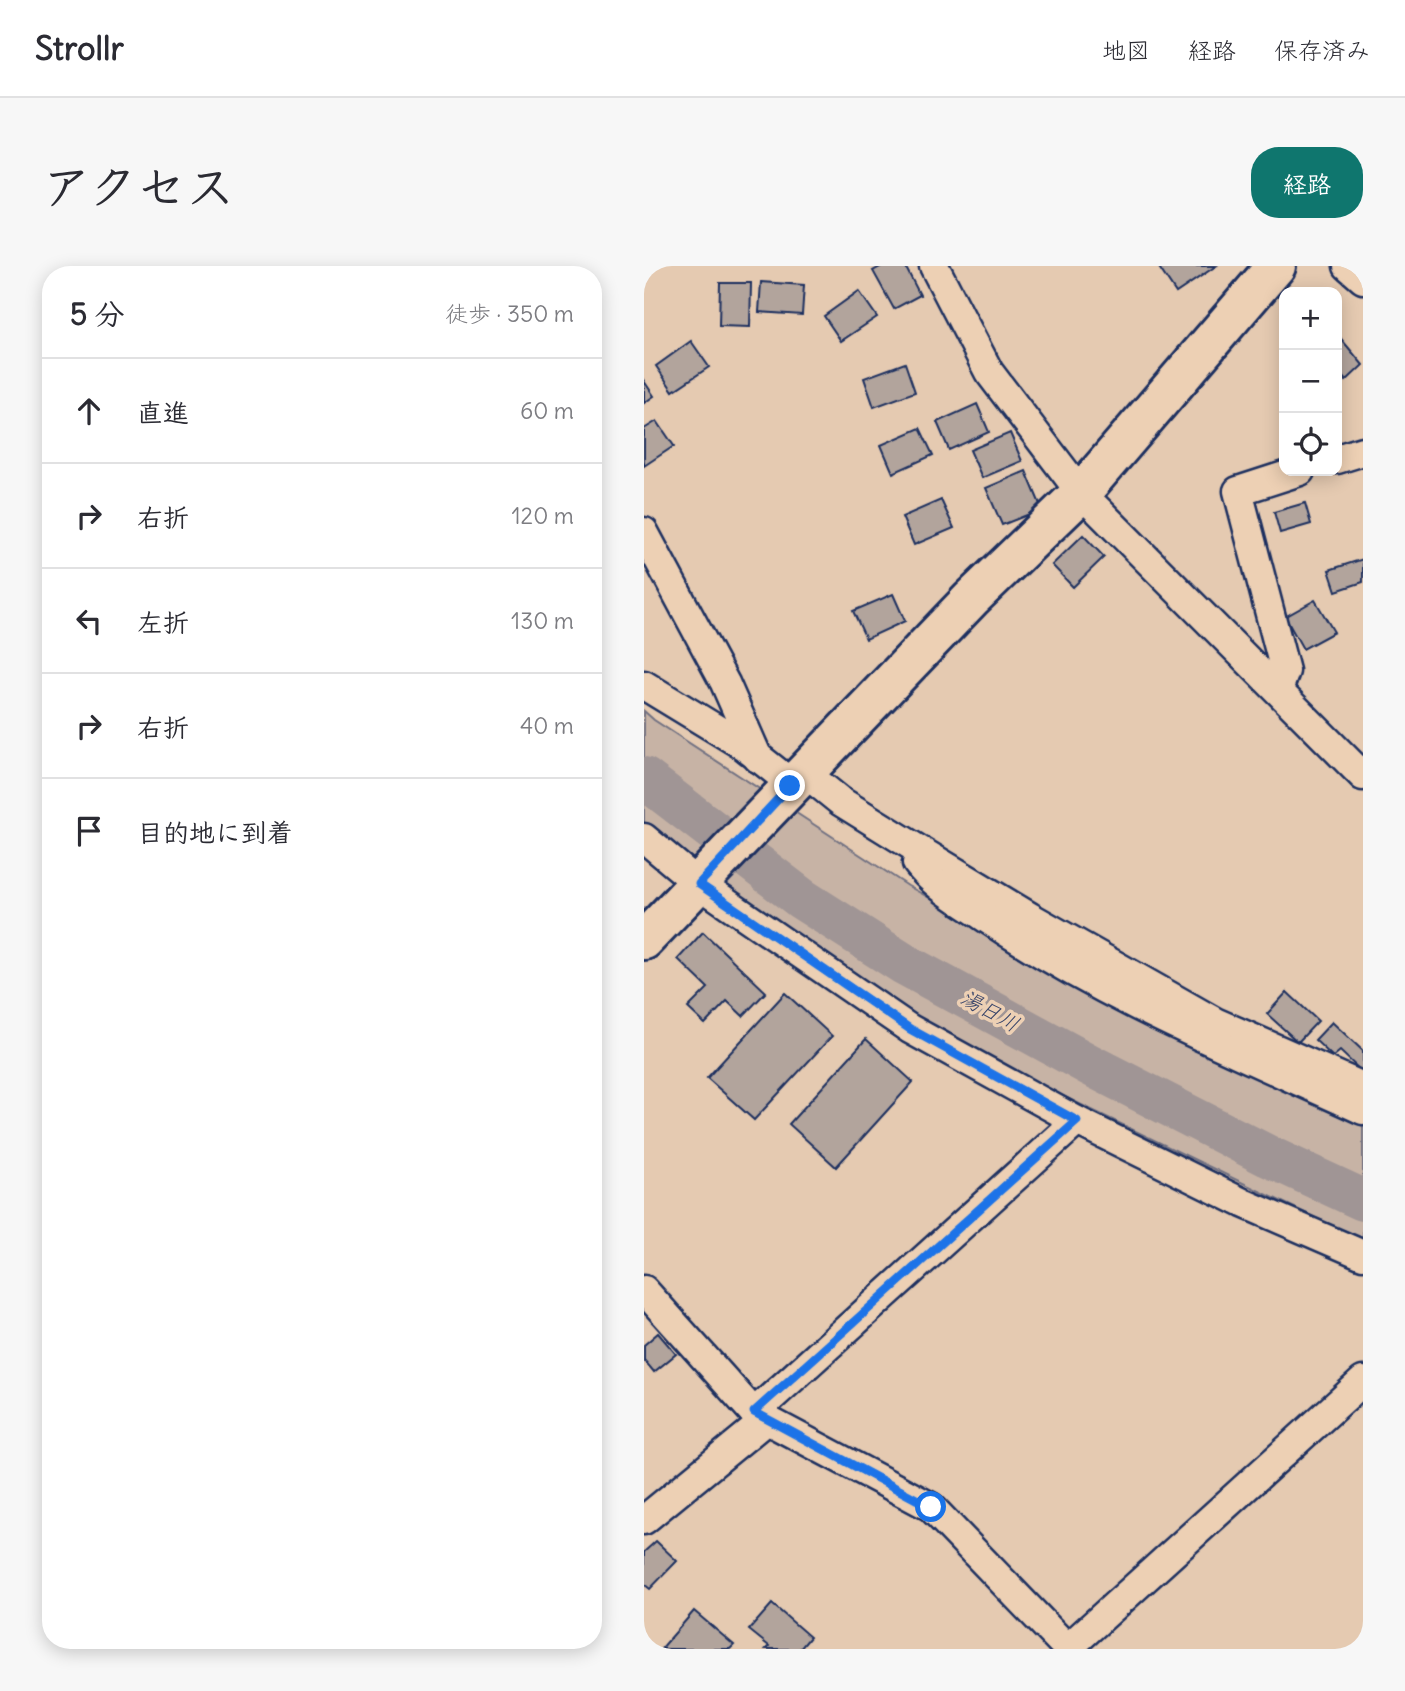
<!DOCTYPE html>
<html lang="ja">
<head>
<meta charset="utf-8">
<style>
	:root { --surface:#fff; --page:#f7f7f7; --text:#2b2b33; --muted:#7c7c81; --line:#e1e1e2; --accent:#0f766e }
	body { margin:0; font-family:Delius,"Klee One",sans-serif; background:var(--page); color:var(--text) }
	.controls { position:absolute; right:21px; top:21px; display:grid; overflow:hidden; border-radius:14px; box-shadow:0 4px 18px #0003 }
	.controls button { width:63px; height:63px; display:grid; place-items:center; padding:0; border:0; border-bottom:2px solid var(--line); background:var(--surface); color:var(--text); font:35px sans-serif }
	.stop { position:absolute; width:21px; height:21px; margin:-16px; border:5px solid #1a73e8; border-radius:50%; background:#fff }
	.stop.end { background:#1a73e8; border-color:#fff; box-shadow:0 2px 7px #0008 }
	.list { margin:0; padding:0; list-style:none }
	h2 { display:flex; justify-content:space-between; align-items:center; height:91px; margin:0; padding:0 28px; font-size:30px }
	h2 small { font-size:23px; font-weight:400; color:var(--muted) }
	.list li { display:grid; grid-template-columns:46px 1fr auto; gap:21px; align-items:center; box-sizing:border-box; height:105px; padding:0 28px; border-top:2px solid var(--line) }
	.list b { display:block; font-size:26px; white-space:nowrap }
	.list em { font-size:23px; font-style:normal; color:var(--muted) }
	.icon { flex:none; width:38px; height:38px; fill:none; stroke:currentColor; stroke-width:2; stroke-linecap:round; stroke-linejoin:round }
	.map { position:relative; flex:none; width:719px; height:1383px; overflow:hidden; border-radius:28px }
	header { display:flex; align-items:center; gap:42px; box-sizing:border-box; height:98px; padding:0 35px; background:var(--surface); border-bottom:2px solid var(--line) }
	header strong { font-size:33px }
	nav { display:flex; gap:38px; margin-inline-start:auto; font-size:24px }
	.intro { display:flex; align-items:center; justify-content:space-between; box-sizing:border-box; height:168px; padding:0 42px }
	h1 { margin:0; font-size:49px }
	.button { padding:18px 32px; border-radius:28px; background:var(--accent); color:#fff; font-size:24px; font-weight:700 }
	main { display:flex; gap:42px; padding:0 42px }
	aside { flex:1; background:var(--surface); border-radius:28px; box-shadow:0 4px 18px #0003 }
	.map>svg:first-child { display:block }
</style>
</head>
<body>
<header>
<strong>Strollr</strong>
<nav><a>地図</a><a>経路</a><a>保存済み</a></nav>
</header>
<div class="intro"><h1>アクセス</h1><a class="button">経路</a></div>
<main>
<aside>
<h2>5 分<small>徒歩 · 350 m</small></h2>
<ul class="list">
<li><svg class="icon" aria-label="ahead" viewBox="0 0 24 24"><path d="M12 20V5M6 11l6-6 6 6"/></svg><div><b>直進</b></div><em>60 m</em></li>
<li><svg class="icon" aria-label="right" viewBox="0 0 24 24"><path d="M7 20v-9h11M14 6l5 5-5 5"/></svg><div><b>右折</b></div><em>120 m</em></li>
<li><svg class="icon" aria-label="left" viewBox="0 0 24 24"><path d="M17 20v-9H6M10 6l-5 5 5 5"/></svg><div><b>左折</b></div><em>130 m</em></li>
<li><svg class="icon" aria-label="right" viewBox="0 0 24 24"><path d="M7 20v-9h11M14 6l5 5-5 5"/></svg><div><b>右折</b></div><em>40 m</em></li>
<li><svg class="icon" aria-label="arrive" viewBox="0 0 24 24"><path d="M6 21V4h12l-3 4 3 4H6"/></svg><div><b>目的地に到着</b></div></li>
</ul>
</aside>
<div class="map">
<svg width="719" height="1383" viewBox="0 0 719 1383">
	<rect width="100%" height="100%" fill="#e5cab1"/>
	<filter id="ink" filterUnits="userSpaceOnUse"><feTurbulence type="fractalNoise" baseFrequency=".0143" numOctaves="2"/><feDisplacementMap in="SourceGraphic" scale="14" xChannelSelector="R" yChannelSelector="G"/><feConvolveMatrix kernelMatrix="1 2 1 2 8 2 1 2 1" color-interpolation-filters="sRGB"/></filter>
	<g filter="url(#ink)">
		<path fill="#c7b3a5" stroke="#717182" stroke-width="2" d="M0,445L10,454L264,620L578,795L719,860V975L289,767L34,587L0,559Z"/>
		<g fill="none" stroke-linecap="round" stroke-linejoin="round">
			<path stroke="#a09595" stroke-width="42" d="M0,512L158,633L260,698L446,799L624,890L719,934"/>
		</g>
		<g fill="#b2a49c" stroke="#1b2f5e" stroke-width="2">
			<path d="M238,0H261L276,29L250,43L229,5Z"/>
			<path d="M514,0H572L532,27Z"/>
			<path d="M117,16L160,19L158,49L115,46Z"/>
			<path d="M76,17H107L106,61L75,60Z"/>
			<path d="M215,25L233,51L197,75L180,50Z"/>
			<path d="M693,68L719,99L702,115L693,104Z"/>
			<path d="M47,75L65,101L29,125L12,100Z"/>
			<path d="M261,97L271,126L230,141L220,112Z"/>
			<path d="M0,115L10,130L0,137Z"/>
			<path d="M333,138L345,166L305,184L293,156Z"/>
			<path d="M13,155L30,180L0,200V163Z"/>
			<path d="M276,162L289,189L249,207L237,179Z"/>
			<path d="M366,167L378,195L338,212L326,184Z"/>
			<path d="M382,205L398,243L358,259L342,222Z"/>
			<path d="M297,234L310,262L270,279L258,251Z"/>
			<path d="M661,237L667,258L636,267L630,246Z"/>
			<path d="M439,269L460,291L429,321L408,299Z"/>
			<path d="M719,293V316L692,325L685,304Z"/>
			<path d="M249,328L261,355L222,373L209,345Z"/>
			<path d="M671,334L690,366L659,383L641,351Z"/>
			<path d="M59,666L122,726L99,750L83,735L61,758L44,742L64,722L34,693Z"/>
			<path d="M643,726L674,755L654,776L623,748Z"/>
			<path d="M141,727L188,770L110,854L63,812Z"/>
			<path d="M688,756L719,785V807L696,785L689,791L671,774Z"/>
			<path d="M222,773L269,816L192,901L145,858Z"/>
			<path d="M14,1067L32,1088L10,1106L0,1094V1079Z"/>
			<path d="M12,1275L33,1295L6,1323L0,1318V1286Z"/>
			<path d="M128,1338L166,1371L156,1383H122L125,1380L105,1364Z"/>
			<path d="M50,1345L90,1379L86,1383H17Z"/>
		</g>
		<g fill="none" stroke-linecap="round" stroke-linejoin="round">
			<defs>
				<g id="street">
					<path d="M290,0L345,106L437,227L719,510"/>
					<path d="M704,0L719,13"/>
					<path d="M693,193L719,185"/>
					<path d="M0,266L81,417L114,492"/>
					<path d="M0,419L100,480L148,518"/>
					<path d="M634,424L641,405L594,225L656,205"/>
					<path d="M160,506L196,535L275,584L386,651L571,756L719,821"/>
					<path d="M0,572L55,618L266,763L433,855L599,937L719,989"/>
					<path d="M273,597C290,620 316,634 339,650C457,731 590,785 719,844"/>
					<path d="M0,1024L110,1147L287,1241L424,1383"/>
					<path d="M110,1147L433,855"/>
					<path d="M0,1254L122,1154"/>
					<path d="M423,1383L719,1115"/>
				</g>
				<path id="secondary" d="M0,674L327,333L437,227L632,0"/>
			</defs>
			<use href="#street" stroke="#1b2f5e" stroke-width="33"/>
			<use href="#secondary" stroke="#1b2f5e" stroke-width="44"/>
			<use href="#street" stroke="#edd0b4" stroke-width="28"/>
			<use href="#secondary" stroke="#edd0b4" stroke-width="38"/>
		</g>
	</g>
	<g fill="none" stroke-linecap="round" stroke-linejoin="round" filter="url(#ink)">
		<path stroke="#1a73e8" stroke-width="9" d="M146,520L55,618L266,763L433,855L110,1146L287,1241"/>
	</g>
	<g text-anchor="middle" stroke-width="7" stroke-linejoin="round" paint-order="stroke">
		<g font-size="21" font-style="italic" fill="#364369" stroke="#edd0b4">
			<text transform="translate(346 745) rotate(29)" y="7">湯日川</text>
		</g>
	</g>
</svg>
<div class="controls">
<button>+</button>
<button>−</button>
<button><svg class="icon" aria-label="locate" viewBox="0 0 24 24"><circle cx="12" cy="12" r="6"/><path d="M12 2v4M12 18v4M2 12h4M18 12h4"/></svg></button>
</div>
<div class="stop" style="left:287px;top:1241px"></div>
<div class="stop end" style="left:146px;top:520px"></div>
</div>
</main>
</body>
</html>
